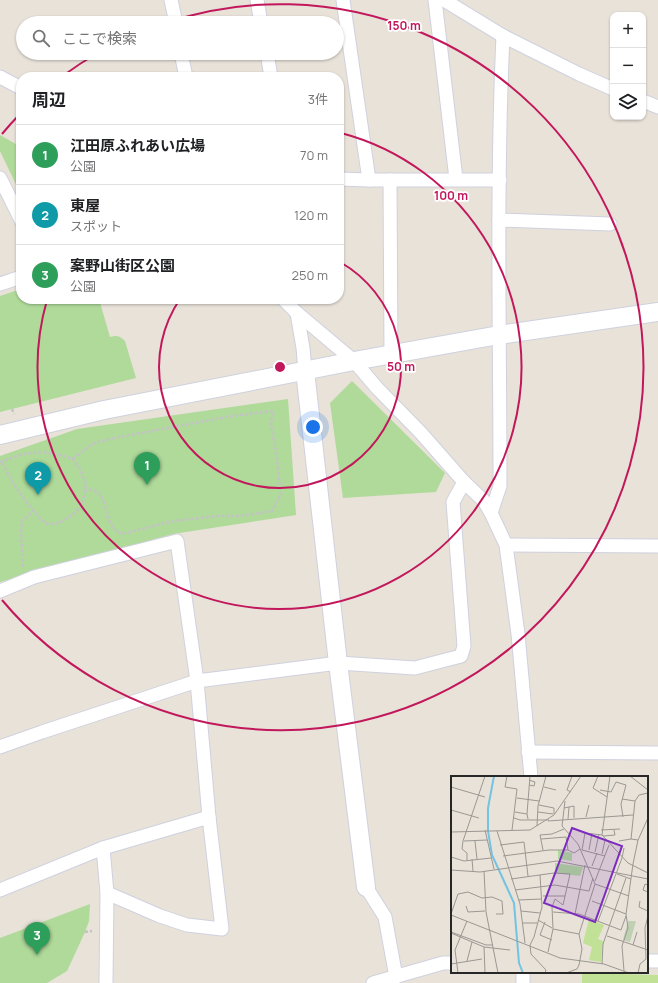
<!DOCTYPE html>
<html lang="ja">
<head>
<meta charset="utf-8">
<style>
	:root { --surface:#fff; --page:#f2f2f2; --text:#202124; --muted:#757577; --line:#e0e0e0; --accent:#0b8043 }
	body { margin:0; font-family:Manrope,"Noto Sans JP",sans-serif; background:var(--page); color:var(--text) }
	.controls { position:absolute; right:12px; top:12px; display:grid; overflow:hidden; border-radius:8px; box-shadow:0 1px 3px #0004 }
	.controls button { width:36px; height:36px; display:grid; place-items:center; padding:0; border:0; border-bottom:1px solid var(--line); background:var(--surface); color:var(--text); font:20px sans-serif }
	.you { position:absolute; left:313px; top:427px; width:14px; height:14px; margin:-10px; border:3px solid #fff; border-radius:50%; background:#1a73e8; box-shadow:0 0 0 6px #1a73e833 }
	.badge { display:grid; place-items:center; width:26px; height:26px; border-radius:50%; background:var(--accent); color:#fff; font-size:13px; font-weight:700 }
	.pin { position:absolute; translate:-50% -33px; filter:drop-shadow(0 1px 2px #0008) }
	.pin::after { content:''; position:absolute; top:21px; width:14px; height:12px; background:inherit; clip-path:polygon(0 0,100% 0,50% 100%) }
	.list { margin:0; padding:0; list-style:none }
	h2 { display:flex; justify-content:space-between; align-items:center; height:52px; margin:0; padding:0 16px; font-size:17px }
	h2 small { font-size:13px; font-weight:400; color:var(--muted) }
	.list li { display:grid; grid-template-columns:26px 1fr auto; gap:12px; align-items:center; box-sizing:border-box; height:60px; padding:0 16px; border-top:1px solid var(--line) }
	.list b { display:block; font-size:15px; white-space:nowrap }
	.list p { margin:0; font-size:13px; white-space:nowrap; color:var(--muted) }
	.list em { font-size:13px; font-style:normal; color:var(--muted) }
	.icon { flex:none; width:22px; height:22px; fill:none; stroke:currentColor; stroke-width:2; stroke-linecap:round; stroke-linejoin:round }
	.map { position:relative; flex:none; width:658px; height:983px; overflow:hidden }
	.search { position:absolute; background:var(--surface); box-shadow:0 1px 3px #0004; left:16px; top:16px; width:328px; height:44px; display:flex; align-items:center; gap:10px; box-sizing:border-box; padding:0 14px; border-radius:22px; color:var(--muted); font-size:15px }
	.panel { position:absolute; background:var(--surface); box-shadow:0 1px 3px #0004; left:16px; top:72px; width:328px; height:232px; border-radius:16px }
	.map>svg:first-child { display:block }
</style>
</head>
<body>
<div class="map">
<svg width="658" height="983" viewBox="0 0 658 983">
	<rect width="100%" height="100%" fill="#e8e2d9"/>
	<g fill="#afda9a">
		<path d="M0,135L21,147V195L0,151Z"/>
		<path d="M21,289V299H99L110,337C117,335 120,336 125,341L136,378L0,412V296Z"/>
		<path d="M352,381L445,473L436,492L343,498L330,403Z"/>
		<path d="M288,399L296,515L173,534L0,582V456L77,429Z"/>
		<path d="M90,904L89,921L85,932L67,971L47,983H0V938Z"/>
	</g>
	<path fill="#c0e196" d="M582,973L658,975V983H582Z"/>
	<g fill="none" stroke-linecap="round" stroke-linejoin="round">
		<defs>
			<g id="street">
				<path d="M171,0L176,23"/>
				<path d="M257,0L261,23"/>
				<path d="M343,0L369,180"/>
				<path d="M435,0L456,179"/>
				<path d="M444,0L503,36L579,74L613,89"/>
				<path d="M181,53L186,77"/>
				<path d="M267,53L271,77"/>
				<path d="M0,77L21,88"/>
				<path d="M643,101L658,107"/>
				<path d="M0,178L21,220"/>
				<path d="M339,179L369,180H500"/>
				<path d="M390,180L391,355"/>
				<path d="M499,220L610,224"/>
				<path d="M0,284L21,277"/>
				<path d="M283,299L297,313L354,361L377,388L421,433L464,482L484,501L491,513L506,545L518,634L531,777"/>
				<path d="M297,313L303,348L305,371"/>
				<path d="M491,513L500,486C500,336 496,186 503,36"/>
				<path d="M506,545L658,546"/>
				<path d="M0,591L34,577L177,541L197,681L209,817L222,929L187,925L160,916L107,893L106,983"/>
				<path d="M0,747L42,732L197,681L338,663L415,668L461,656L464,646L453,502L464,482"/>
				<path d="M528,752L658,753"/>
				<path d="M103,848L107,893"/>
				<path d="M366,887L385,917L396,977"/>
				<path d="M0,890L103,848L209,817"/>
				<path d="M647,961H658"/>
				<path d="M523,972V983"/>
				<path d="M373,983L443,963H452"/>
			</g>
			<g id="secondary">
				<path d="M305,371L338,663L366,887"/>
				<path d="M0,435L104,410L354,361L499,335L658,312"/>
			</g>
		</defs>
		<use href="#street" stroke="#cfd1de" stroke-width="15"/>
		<use href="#secondary" stroke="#cfd1de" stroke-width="20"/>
		<g stroke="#c3c3c3" stroke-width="2.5" stroke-dasharray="3 2" stroke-linecap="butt">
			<path d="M12,409L14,414"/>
			<path d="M73,459L92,444L109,439L232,416L273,411L271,424L276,452L281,494L272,511L240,516H216L173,521L122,534C99,525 113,489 86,489"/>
			<path d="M0,462L23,454L43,452L64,456L73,459L80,469L85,482L86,489L81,507L71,516L59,523L46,524C27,505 14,487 2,462"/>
			<path d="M23,567L21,532L22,521L34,510"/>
			<path d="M85,932L92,931"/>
		</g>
		<use href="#street" stroke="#fff" stroke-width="13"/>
		<use href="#secondary" stroke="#fff" stroke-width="18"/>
	</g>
	<g fill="none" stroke="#c2185b" stroke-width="2">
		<path d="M340 262A121 121 0 1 1 180 299"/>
		<path d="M341 133A242 242 0 1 1 47 300"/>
		<path d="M2 134A363 363 0 0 1 19 115M64 75A363 363 0 0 1 96 54M165 23A363 363 0 1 1 2 600"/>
	</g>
	<g transform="translate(451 776)">
		<rect width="197" height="197" fill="#e8e2d9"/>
		<path d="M107,74L121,77V85L107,83ZM104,87L132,91L129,100L104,97Z" fill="#afda9a"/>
		<path d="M177,145H185L179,166L172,164Z" fill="#c0d0b2"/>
		<path d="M138,143L153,149L147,163L152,165L150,186L138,184L141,171L132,167Z" fill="#c0e196"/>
		<path fill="none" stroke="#74c3e2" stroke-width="2" d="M43,0L37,32V55L41,79L63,127L68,187L72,197"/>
		<path fill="none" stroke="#9b9792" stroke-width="1" d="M56,0L54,11L66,13L61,54M147,0L142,12L156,21M159,0L151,59L177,87L197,97M179,0L197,14M78,4L84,6L83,10L78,9M0,11L34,21M93,11L105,14M149,14L160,16L165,6L175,9L170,28L172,41M120,16L116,14L121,0M66,22L88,25M171,23L184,25M114,25L111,50L127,68L144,108L128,158L131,173L128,189L126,193L115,197M88,29L103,32V38M113,32L123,30V42M0,34L28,42M64,36L76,38L77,43M87,36L102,38M76,38L79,0M135,41L138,29M63,42L69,44H98M117,43L118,31M97,45L182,39M86,50L87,30L95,0M34,54L43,93M150,54L169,53M46,55L69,128L74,167M0,56L79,54L103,39L130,0M152,60L164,59L163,54M90,63L115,61L117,74M187,64L180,63L184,25L188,19L197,17M13,65L36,64M24,65L26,83M168,65L180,63M49,69L73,66L77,100M92,74L89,59L101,58L113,53M131,74L134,57L151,59M131,74L154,80M138,74L141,57M144,76L148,58M151,78L154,64M52,80L98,74H117L123,77L129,73M0,81L13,85L40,82M21,83L22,95M16,84V77L11,73L12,65L34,0M141,90L146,77M0,94L29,96L106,85L197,103M33,95L35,136L47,197M166,98L180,103M60,103L103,97L119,98L112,129L104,123L101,131L102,153L97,176M144,105L158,69M144,108L178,120M197,109L194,108L192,114L197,116M64,114L104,109L138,115L142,102M92,120H114M67,124L91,123M141,125L175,138M189,125L188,131L197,135M15,130L17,136L34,135M70,135L89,137M102,136L128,138L170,154L175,140M0,138L7,118L17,116L31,122L41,121L51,125L52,138H45M124,138L134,89M0,139L109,182L153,188L178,197M87,144L101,152M147,145L171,82L173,72M94,146L89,159L101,164M72,147H86M102,153L128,158M0,156L35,169H42M0,157L33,171L59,174M156,160L197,174M79,169L83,161L91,131L89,99M79,169L80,178L95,194L94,197M182,169L186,156M33,171L34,197M16,185L21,166M0,188L31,183M151,188L152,168L175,102M173,195L171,170L177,152L175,138L182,88L187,64L197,42M7,197L4,174L16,145M187,197L189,188L195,183L194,152L197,140"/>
		<path fill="#7b2cbf" fill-opacity="0.15" stroke="#7b2cbf" stroke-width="2" d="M121,52L171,70L144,146L93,127Z"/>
		<rect width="197" height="197" fill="none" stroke="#272727" stroke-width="2"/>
	</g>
	<circle cx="280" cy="367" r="6" fill="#c2185b" stroke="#fff" stroke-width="2"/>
	<g font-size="12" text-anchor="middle" font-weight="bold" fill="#c2185b" stroke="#fff" stroke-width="3.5" stroke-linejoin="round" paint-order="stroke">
		<text x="404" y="30">150 m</text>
		<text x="451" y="200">100 m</text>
		<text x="401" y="371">50 m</text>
	</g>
</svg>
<div class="controls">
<button>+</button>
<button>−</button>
<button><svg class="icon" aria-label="layers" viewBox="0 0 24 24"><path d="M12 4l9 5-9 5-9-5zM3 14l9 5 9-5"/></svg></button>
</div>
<div class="you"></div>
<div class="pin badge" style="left:147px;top:485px;background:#2e9e5b">1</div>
<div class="pin badge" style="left:38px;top:495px;background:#0f9aa8">2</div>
<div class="pin badge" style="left:37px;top:955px;background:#2e9e5b">3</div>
<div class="search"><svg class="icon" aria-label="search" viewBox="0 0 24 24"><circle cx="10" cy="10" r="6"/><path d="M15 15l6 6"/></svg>ここで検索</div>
<section class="panel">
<h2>周辺<small>3件</small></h2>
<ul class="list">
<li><span class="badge" style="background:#2e9e5b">1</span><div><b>江田原ふれあい広場</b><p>公園</p></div><em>70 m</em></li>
<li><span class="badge" style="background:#0f9aa8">2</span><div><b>東屋</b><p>スポット</p></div><em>120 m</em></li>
<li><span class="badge" style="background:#2e9e5b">3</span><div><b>案野山街区公園</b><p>公園</p></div><em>250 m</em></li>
</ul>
</section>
</div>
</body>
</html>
